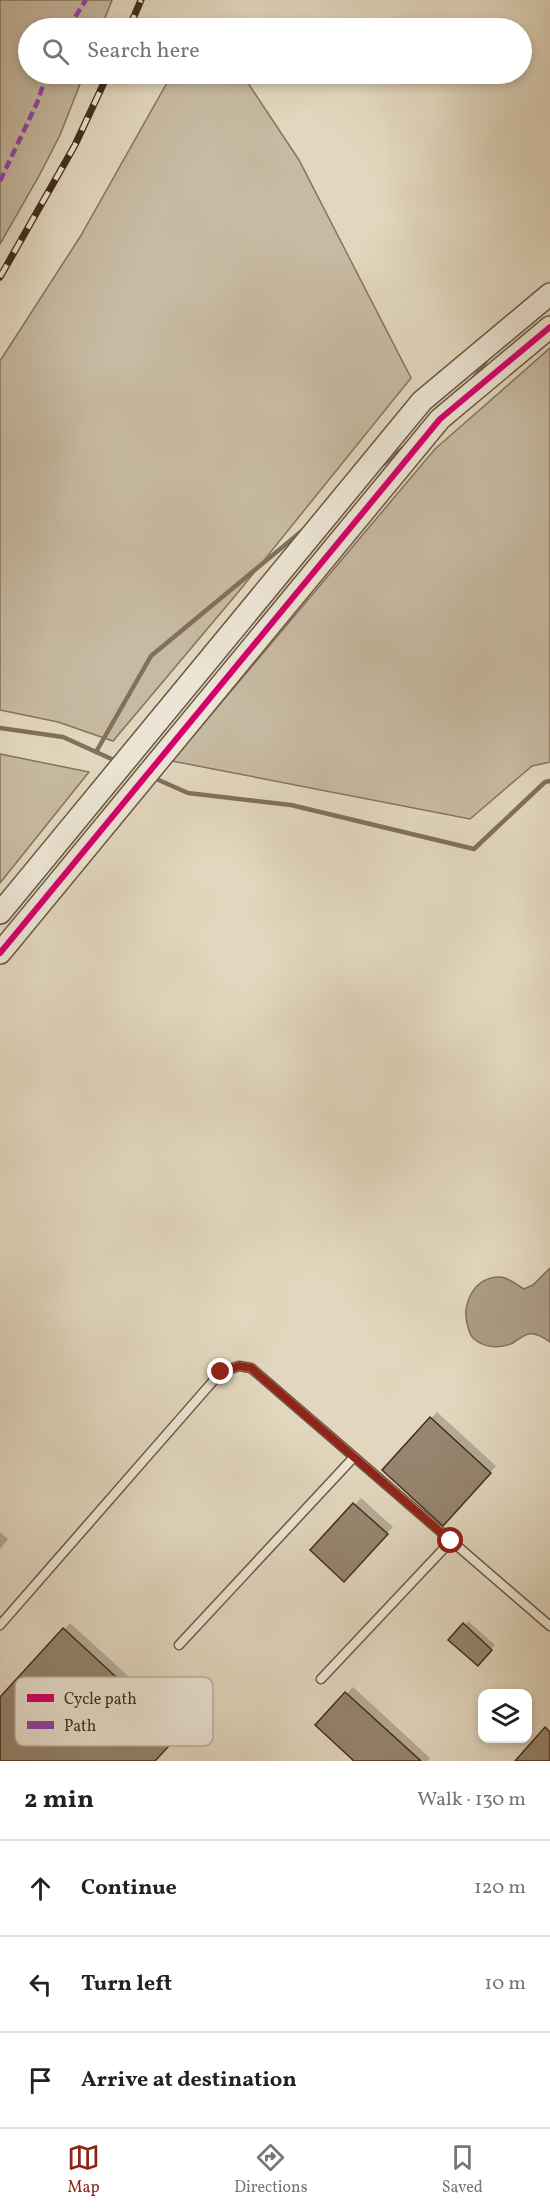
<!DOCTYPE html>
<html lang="en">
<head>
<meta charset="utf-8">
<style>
	:root { --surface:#fff; --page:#f2f2f2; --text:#222; --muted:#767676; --line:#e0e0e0; --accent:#8f2418 }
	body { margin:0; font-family:Vollkorn,serif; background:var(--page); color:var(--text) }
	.controls { position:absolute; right:18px; bottom:18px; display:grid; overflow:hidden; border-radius:12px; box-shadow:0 3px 9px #0003 }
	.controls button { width:54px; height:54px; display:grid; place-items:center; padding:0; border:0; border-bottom:2px solid var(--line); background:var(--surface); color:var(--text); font:30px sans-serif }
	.stop { position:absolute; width:18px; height:18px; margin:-14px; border:4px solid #8f2418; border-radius:50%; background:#fff }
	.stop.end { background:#8f2418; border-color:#fff; box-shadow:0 2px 6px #0008 }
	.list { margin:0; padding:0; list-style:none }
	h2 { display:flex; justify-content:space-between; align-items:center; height:78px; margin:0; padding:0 24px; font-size:26px }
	h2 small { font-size:20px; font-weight:400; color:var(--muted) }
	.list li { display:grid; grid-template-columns:39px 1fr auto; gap:18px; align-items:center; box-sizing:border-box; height:96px; padding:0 24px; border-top:2px solid var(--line) }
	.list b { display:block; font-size:22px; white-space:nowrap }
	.list em { font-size:20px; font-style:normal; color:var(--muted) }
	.icon { flex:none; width:33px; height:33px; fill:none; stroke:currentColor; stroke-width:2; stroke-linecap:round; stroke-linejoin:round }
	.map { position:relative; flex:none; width:550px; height:1761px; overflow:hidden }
	.search { position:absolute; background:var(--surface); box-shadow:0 3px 9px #0003; left:18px; right:18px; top:18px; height:66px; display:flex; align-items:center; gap:15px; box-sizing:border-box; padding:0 21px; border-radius:33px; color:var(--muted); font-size:22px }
	.sheet { height:366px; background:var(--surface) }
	nav { display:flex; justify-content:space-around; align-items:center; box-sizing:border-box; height:84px; border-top:2px solid var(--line); background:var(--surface); font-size:16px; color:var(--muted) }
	nav a { display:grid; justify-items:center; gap:3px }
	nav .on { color:var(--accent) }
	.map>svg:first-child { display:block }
</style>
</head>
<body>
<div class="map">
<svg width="550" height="1761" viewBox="0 0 550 1761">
	<rect width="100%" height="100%" fill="#e2d7be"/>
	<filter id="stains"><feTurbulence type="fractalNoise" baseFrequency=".00333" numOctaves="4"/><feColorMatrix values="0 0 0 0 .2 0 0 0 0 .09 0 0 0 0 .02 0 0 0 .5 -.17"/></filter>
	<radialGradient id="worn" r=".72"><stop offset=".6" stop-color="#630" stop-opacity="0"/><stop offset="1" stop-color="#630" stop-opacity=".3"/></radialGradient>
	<g fill="#c7baa2" stroke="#85745e" stroke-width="1.5">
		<path d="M0,0H112L101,28H28V74H84L60,135L39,176L0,244Z"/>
		<path d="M172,74H242L299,160L411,378L240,590L113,741L58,722L0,710V361L80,237Z"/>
		<path d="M550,348V762L532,766L470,819L172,761L435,449Z"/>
		<path d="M0,754L89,772L0,883Z"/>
	</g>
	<path fill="#ac9d86" stroke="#82705b" stroke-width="1.5" d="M550,1268V1342C544,1338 537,1333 529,1334C523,1335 518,1340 513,1343C500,1349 485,1348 474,1339C470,1335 469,1332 468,1327C461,1305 473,1277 500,1277C508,1277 517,1285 524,1289L533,1285Z"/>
	<g fill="#0003">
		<path d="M437,1412L496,1466L449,1517L384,1470Z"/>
		<path d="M361,1498L393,1527L350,1574L312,1550Z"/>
		<path d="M0,1532L8,1539L0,1549Z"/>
		<path d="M468,1621L495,1645L478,1664L450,1640Z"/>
		<path d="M70,1623L184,1727L154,1761H0V1700Z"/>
		<path d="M353,1687L430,1758L428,1761H356L317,1725Z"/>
	</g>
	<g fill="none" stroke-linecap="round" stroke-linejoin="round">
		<g stroke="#82705b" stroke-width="4.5">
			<path d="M474,378L488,358"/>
			<path d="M382,465L406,446"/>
			<path d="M0,728L63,737L116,761"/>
			<path d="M96,752L151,656L303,530"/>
			<path d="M154,778L188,793L291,805L474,849L545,782L550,781"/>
		</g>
	</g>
	<g fill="#96856f" stroke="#432d1a" stroke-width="1.5">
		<path d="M430,1417L491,1473L443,1526L382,1470Z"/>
		<path d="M353,1503L388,1534L344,1582L310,1550Z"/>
		<path d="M463,1623L492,1650L478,1666L448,1640Z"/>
		<path d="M63,1628L179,1735L155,1761H0V1697Z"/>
		<path d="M345,1692L421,1761H354L315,1725Z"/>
		<path d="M545,1727L550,1732V1761H515Z"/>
	</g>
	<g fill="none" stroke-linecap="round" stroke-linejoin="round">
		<defs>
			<g id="service">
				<path d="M0,1625L221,1372L239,1366L251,1368L550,1626"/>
				<path d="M179,1645L354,1457"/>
				<path d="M321,1679L451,1541"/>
			</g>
			<g id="tertiary">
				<path d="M0,913L422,401L550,294"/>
				<path d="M0,953L440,419L550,327"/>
			</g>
		</defs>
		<use href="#service" stroke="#6b5843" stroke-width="11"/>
		<use href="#tertiary" stroke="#6b5843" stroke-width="24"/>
		<use href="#service" stroke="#ece5d5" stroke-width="8"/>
		<use href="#tertiary" stroke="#ece5d5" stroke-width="21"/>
		<defs>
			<g id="rail">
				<path d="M129,28L141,0"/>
				<path d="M0,277L75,145L108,74"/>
			</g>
		</defs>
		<use href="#rail" stroke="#432d1a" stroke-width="7"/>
		<use href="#rail" stroke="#ece5d5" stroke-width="4.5" stroke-dasharray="14" stroke-linecap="butt"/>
		<g stroke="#8e44ad" stroke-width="4.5" stroke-dasharray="9 4.5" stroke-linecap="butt">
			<path d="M68,28L86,0"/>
			<path d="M0,181L37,103L47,74"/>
		</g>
		<defs>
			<path id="cycleway" d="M0,953L440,419L550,327"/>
		</defs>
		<use href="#cycleway" stroke="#ece5d5" stroke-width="10"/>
		<use href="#cycleway" stroke="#d6006c" stroke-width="6"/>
	</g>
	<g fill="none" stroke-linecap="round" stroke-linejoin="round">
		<path stroke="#8f2418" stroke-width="8" d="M221,1372L239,1366L251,1368L451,1541"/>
	</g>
	<rect x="15" y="1677" width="198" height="69" rx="9" fill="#ece5d5" stroke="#b9ae9d" stroke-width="1.5"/>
	<rect x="27" y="1694" width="27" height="8" fill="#d6006c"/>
	<rect x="27" y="1721" width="27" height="8" fill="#8e44ad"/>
	<g font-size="16" fill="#432d1a">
		<text x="64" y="1704">Cycle path</text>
		<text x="64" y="1731">Path</text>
	</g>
	<rect width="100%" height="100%" filter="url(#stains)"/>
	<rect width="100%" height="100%" fill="url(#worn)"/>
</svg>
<div class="controls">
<button><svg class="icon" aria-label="layers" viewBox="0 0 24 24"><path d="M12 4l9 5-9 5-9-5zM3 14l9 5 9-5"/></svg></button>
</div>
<div class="stop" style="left:451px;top:1541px"></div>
<div class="stop end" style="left:221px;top:1372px"></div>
<div class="search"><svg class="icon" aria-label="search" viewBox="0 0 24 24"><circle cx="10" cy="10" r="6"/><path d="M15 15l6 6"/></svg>Search here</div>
</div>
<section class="sheet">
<h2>2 min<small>Walk · 130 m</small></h2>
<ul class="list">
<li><svg class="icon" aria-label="ahead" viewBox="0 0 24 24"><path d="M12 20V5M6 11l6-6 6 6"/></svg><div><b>Continue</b></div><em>120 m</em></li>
<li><svg class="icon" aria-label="left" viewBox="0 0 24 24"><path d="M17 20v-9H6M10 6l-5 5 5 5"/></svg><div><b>Turn left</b></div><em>10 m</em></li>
<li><svg class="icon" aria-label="arrive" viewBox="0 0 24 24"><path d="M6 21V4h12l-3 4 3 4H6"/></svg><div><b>Arrive at destination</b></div></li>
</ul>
</section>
<nav>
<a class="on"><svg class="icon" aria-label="map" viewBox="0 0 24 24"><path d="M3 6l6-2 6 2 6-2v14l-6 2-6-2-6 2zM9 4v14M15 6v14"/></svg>Map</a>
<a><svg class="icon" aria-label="directions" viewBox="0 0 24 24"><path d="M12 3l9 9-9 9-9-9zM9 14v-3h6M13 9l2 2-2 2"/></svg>Directions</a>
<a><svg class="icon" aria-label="saved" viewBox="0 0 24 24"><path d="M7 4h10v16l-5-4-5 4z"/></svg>Saved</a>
</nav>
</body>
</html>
